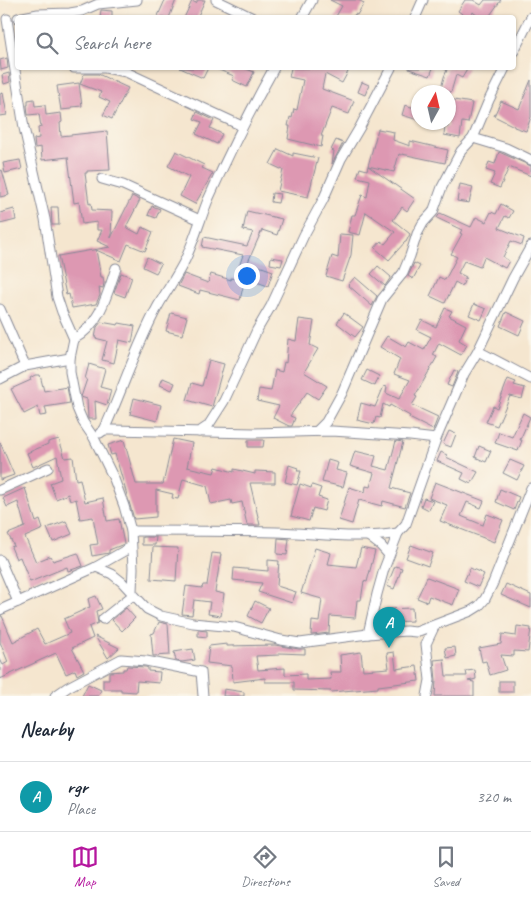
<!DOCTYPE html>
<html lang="en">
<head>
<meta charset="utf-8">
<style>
	:root { --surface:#fff; --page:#f2f2f3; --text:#1f2937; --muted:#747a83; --line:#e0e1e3; --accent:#b5179e }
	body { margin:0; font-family:Caveat,sans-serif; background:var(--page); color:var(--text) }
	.compass { position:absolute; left:411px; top:85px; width:45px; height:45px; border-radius:50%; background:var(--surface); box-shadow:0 1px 4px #0004; rotate:8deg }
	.you { position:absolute; left:246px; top:275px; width:18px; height:18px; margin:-12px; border:4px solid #fff; border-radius:50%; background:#1a73e8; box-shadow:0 0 0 8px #1a73e833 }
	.badge { display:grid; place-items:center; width:32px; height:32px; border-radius:50%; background:var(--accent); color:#fff; font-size:16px; font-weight:700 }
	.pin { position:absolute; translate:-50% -41px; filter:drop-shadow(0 1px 2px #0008) }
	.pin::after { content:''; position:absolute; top:26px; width:18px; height:15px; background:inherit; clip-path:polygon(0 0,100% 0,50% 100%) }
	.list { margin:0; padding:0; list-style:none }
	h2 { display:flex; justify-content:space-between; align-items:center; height:65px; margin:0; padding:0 20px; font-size:21px }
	h2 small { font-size:16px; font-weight:400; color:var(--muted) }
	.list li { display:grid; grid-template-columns:32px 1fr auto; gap:15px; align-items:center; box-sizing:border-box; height:70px; padding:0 20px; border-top:1px solid var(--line) }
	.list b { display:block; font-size:19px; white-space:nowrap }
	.list p { margin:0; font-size:16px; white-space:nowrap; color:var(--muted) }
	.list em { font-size:16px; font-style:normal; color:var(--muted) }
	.icon { flex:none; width:28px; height:28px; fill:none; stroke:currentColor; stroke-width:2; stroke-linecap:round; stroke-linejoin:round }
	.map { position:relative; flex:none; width:531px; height:696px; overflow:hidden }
	.search { position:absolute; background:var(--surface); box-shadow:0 1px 4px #0004; left:15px; right:15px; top:15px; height:55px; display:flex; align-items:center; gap:12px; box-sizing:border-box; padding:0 18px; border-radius:5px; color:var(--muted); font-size:19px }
	.sheet { height:135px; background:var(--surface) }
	nav { display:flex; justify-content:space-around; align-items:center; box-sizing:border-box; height:70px; border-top:1px solid var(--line); background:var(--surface); font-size:14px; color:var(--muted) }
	nav a { display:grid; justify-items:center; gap:2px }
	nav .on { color:var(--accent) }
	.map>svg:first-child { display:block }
</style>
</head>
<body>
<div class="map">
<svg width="531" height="696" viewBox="0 0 531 696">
	<rect width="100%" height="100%" fill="#fbf7ec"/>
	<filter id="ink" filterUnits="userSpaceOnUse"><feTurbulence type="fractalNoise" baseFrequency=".02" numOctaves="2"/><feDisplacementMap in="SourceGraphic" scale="10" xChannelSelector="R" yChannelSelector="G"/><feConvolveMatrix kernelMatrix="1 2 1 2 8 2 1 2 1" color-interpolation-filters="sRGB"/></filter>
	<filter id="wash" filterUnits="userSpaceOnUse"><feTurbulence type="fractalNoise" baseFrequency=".0096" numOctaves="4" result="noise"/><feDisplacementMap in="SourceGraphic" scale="20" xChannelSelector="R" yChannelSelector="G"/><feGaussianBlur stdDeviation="1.12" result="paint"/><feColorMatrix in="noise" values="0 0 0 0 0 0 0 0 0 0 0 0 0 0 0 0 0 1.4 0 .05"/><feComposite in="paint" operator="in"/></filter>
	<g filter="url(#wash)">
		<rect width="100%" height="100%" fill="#f5e6cf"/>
		<g id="blocks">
			<g fill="#dd98b2">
				<path d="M165,0H176L169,18H157Z"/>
				<path d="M198,0H205L197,18H184L192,1L196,3Z"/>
				<path d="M330,0H358L364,3L357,15L355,14L352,18H335L342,6Z"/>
				<path d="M465,0H473L481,5L485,0H501L488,18H480L473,12L470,18H468L458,11Z"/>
				<path d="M101,10L112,11V18H100Z"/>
				<path d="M7,58L8,68L1,70L0,60Z"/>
				<path d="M180,68H208L203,78Z"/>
				<path d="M214,68H244L254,72L247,87L232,80L234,76Z"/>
				<path d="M291,68H350L342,83L325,74L322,89L354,101L349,114L332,108L321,136H323L321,147L288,139L290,126H288L290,117L292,118L294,109L297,110L303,80L289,77Z"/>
				<path d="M409,68H433L430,76L409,69Z"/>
				<path d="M442,68H468L462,78L456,75L451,92H440L444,77L447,70Z"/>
				<path d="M9,73L10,82L4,84L2,75Z"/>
				<path d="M84,74H98L128,88L112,119L103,115L110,102L99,97L101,92L80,84Z"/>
				<path d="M531,80V117L526,131L514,127V126L494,116L501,101L519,109Z"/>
				<path d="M362,82L369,85L365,95L358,92Z"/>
				<path d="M79,83L82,106L71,107V109L61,110L57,86Z"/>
				<path d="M3,93L7,115L0,116V94Z"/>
				<path d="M34,99L35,106L45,105L46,115L61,113L62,122L60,123L61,136L107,131L110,170L87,171V173H85L89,204L91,203L92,210L112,211L111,238L132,196L140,200L126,227L139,234L142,227L153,232L145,251L128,244L121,261L96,250L101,277H103L104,283L103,288L99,287L100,295L96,304L72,308L69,294L66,295L58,256L110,247L97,241L102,230H97V222L82,224L79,202L74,203L68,157L42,160L41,147L35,148L34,139L39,138L38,128L41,127L39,114L28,115L27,105H28V100Z"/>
				<path d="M448,99L472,103L468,123L462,122L460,138L444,135L445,127H448Z"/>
				<path d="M405,105L418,109V120L402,115Z"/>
				<path d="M197,112L214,120L210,128L222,134L217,144L196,134L202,122L194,119Z"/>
				<path d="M378,129L394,132L393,140L410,146V141L448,150L445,163L402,154L401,155L399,154L394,172L368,166Z"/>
				<path d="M336,140L343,143L332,164L334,151L331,150Z"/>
				<path d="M278,149L293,156V153L318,158L308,197L278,191L283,170L270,164Z"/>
				<path d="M176,151L204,165L202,168L213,173L195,204L180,196L189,177L168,166Z"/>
				<path d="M499,152L531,166V176L509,167L500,188L490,184L495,173L486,170L489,162L495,164Z"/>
				<path d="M20,160L22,169L5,173L3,163Z"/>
				<path d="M368,166L415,199L407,211L402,207L393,220L410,234L406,242H405L389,260L375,248L381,241L385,244L395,232L366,212L360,235L348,232L352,215H355L362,195L367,197L370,180L357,177L360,168L367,170Z"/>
				<path d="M2,170L9,195L0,197V171Z"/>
				<path d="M460,184L473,187L469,203L457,201Z"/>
				<path d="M272,193L280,194L278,203L271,202Z"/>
				<path d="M501,204L513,211L509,218L505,216L499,228L524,238L522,245L511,241L503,257L509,261L505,268L484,257L480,267L464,261L458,273L466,277L462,286L455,282L445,303L430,296L439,277L445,280L457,257L451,254L462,234L460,233L462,230L437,218L440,213L471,227L476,217L486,222L491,212L496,214Z"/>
				<path d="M152,206L160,209L156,218L148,215Z"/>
				<path d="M51,207H58L59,225H52Z"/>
				<path d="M14,209L16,220L0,224V213Z"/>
				<path d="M247,211L282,219L277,235L262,230L248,262L273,271L268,286L245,278L240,300L200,290L199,294L178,286L184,274L208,283L211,274L231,280V278L235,279L243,255L202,247L204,237L247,246L253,232L243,230Z"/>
				<path d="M340,234L353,235L351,255L342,281L326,276L332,256L338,258Z"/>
				<path d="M147,257L161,264L156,273L143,267Z"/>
				<path d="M271,257L283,259L281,266L270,264Z"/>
				<path d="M414,263L420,266L413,279L408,276Z"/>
				<path d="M378,266L391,277L385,286L371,274Z"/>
				<path d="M121,273L132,277L125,297L114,293Z"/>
				<path d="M355,277L377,296L372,306L348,285Z"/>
				<path d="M474,304L486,309L481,320L469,315Z"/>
				<path d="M445,308L452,311L449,316L466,325L459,340L467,345L461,355L439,343L433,355L437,357L415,396L417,397L412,405L438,417L433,430L409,418L410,416L390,405L389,407L383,404L380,418L376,417L374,424L357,420L361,403L375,407L384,386L387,387L386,393L399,399L410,380L394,374L400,359L380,347L387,336L406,347L409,342L424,350L431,337L417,330L422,320L436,327Z"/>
				<path d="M506,312L525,321L519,335L500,326Z"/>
				<path d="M171,313L187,317L182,335L166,331Z"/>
				<path d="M344,313L363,327L355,337L337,323Z"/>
				<path d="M299,319L314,321L310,345L318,349L304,372L327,386L318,399L307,392L290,416L295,418L292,426H289L273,418L279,406L257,401L259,389L271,391L275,370L282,372L284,362L286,363L288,339L296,341Z"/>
				<path d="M101,322L118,325L119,323L135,326L132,343L119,340L114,363L102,360L107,341L95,338L97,327Z"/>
				<path d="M209,360L224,364L212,407L187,400L192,383L202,386Z"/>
				<path d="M89,364L105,369L100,387L111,390L107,405L95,401L96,419H88L87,399L81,397L87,379H85Z"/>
				<path d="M367,370L379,376L375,386L362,380Z"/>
				<path d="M454,370L458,372L452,387L447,385Z"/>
				<path d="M35,375H40L44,391L67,387L70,403L45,407L47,415L40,416L38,407L24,414L11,389L31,380L30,378Z"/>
				<path d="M163,378L175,383L172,390L160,385Z"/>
				<path d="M508,379L516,382L514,385L525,388L522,399L510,396L497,426L486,422L493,406L497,408Z"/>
				<path d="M134,398L161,405L157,421L130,414Z"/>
				<path d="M523,413L530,417L520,440H522L518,451L495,443L499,432L512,437Z"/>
				<path d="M449,431L456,434L451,447L443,444Z"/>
				<path d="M59,439L65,458L73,457L76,480L80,479L85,502L103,498L107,521L119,519L124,544L109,550V553L92,556L90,545L98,544L93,517L80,519L76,499L70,501L68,494L56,499L50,483L61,479L57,456L33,467L27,453L48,444V442Z"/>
				<path d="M173,439L192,443L187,467L214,473L216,467L234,472V469L255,474V471L275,472V483H250L260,525H247L242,502L232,504L231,500L211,504L207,486L183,479L178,499L172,498L173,494L156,490V517L134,519L115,454L111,455L108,445L124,440L136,484H163Z"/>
				<path d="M248,440H264L263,447H248Z"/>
				<path d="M396,441L403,442L391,488L410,493L405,507L383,501L382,506L359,500L352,524L339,520L349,487L365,492L366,486L370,487L374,473L350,466L355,451L376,456L373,466L388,470Z"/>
				<path d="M0,442L14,475L0,480Z"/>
				<path d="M479,446L491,451L486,462L475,457Z"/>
				<path d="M441,452L447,455L446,457L478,472L471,484L461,479L464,473L437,461Z"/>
				<path d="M328,460L338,463L336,470L347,473L343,487L322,482Z"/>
				<path d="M510,460L524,466L517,480L503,473Z"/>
				<path d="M289,465L298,468L297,471H301L297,485L285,482Z"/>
				<path d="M435,482L484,501L481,508L467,502L461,516L483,525L487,514L503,520L494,542L440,521L447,505L429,498Z"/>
				<path d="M300,484L311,488L312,485L321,488L318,497L327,500L324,511L313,508L309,521L291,516Z"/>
				<path d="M25,488L36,522L40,520L43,529L25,537L36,562L50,556L53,561L78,553L83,566L68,571L67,567L30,582L20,557L16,559L11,547L14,546L8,534L25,527L18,502L7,507L3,498Z"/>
				<path d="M500,489L519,497L514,510L496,502Z"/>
				<path d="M424,498L433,501L429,510L421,506Z"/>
				<path d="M66,521L72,534L53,542L47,528Z"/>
				<path d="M142,537H156L155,545H142Z"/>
				<path d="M278,538L289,539L287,555L277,554Z"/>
				<path d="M411,545L433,553L428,566L406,558Z"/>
				<path d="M153,547L178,548L176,581L151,579Z"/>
				<path d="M315,548L331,553L328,564L356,567L361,548L375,551L367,582L364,581L361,600H357L355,618L330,616L329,633L312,635H311L312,621L319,622L322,599L301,593Z"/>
				<path d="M212,553L221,554L215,592L224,594L221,616L208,614L210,602L194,600L192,615L182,614L186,586L202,588L203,585H207Z"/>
				<path d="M268,560L279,561L277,586L296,592L292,603L258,592L262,583L233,580L234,568L268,571Z"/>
				<path d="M395,566L402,568L394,589L387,586Z"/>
				<path d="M470,568L484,574L478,587L464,581Z"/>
				<path d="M427,577L459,589L453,605L429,596L427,602L417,598Z"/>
				<path d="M506,584L531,595V608L501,595Z"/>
				<path d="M96,596L102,609L96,611L98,623L89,627L93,638L72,648L84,671L77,675L75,670L66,674L56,653L0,679V659L3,665L8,662L0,642V616H2L13,642L37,629L45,644L70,633L64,619L90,607L88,599Z"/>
				<path d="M255,601L269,608L261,623L248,616Z"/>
				<path d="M126,608L135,618L122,631L112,620Z"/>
				<path d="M412,608L413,621L387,622L386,609Z"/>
				<path d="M159,622L168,624L170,655L153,656L151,634L154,633Z"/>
				<path d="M517,626L531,628L528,652L514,651V656L501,655L506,670L490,675L486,661L482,662L479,648L501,644L502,634L516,636Z"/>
				<path d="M198,630L207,631V637L198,636Z"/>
				<path d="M95,636L119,648L108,658Z"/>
				<path d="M227,644V646L275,645L299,649H305V654L279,653V655L256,656L258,670L285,668V675L306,674V680L331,679L330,672H341L340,655L361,652L363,670L389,668L387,653L394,652L396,669L417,666L419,681L378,686V688L331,692V691L294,690V682H265V678L233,682L232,666L207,663L209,646Z"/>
				<path d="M455,647L456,656L447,658L445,648Z"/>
				<path d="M193,649L195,660L182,662L176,661L174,652Z"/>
				<path d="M444,659L446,676H467L466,671L475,670L476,679L468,681L474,682V696H435L436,680L434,660Z"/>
				<path d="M127,666L146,667L148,668V671L160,672L159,683L137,681L136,692L121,691V689H103V679H109V672L123,671V669H126Z"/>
				<rect x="499" y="681" width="14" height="11"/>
				<path d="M88,684L101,690L98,696H82Z"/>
				<path d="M224,689L244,692V696H223Z"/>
			</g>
		</g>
	</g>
	<g filter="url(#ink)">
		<use href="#blocks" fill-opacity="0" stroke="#888a96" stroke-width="1"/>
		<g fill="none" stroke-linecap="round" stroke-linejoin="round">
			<defs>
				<g id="minor">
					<path d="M216,0L253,18"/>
					<path d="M18,18L38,14L70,13L82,11L98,4L137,0"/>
					<path d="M302,18L312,0"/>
					<path d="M415,18L423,0"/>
					<path d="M7,19L24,128L45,219L57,297L62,312L74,339L70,358V372L77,408L83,422L94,438L114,479L124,506L131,531L133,568L132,591"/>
					<path d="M514,51L531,17"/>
					<path d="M74,68H105L126,72L242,126"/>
					<path d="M473,138L506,148L531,160"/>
					<path d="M102,179L123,185L200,220"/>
					<path d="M0,309L25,366"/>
					<path d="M74,339C100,325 107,295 116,268"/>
					<path d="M478,351L531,379"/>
					<path d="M0,379L25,366L70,358"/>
					<path d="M104,430C123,389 136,346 158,306C167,290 177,276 185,260C194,241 200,220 208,200C228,155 250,111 274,68"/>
					<path d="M317,431L326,422L342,393L382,299L403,273L410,256L417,234L423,223L433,212L442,187L461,151L473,138L489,100L505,68"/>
					<path d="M199,432L208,426L224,401L257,330L271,306L304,235L323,200L341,159L360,127L391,68"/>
					<path d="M100,433L104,430H112L254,433L332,431L410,436L436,439"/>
					<path d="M0,490L48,468"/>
					<path d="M131,531C179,531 228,531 276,532C316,533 358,540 398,533"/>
					<path d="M368,536L381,546L389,555"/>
					<path d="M0,560L18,602"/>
					<path d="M96,567L112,574L122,582L147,609L161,616L193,623L234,627L281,640L300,643L368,634L406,631L416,632L471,611L479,606L485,599L493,583L531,488"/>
					<path d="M0,610L96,567L131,547"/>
					<path d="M103,619L133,595"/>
					<path d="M368,634L377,594L384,569L398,533L406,524L436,439L464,374L478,351L513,278L531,246"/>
					<path d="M55,696L68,687L121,659L146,661L201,672L203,696"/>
					<path d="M427,696L430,680L426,644L434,627"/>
				</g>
			</defs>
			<use href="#minor" stroke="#888a96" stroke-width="11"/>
			<use href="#minor" stroke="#fff" stroke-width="9"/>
		</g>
	</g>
</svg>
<svg class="compass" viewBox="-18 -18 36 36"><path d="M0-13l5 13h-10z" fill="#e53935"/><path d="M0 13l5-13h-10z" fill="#747a83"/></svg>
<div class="you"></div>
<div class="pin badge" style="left:389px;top:648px;background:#0f9aa8">A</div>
<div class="search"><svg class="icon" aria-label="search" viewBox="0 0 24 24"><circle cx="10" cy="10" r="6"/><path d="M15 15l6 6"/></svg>Search here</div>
</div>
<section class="sheet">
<h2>Nearby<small></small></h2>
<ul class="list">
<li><span class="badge" style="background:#0f9aa8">A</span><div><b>rgr</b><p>Place</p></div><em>320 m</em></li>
</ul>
</section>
<nav>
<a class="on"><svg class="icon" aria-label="map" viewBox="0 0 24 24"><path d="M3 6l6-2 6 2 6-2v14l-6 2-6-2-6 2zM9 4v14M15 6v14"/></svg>Map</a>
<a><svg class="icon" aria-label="directions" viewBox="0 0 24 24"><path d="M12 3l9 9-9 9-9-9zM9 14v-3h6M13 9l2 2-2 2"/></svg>Directions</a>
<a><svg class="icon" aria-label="saved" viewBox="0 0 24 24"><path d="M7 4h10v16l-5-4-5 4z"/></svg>Saved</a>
</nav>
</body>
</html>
